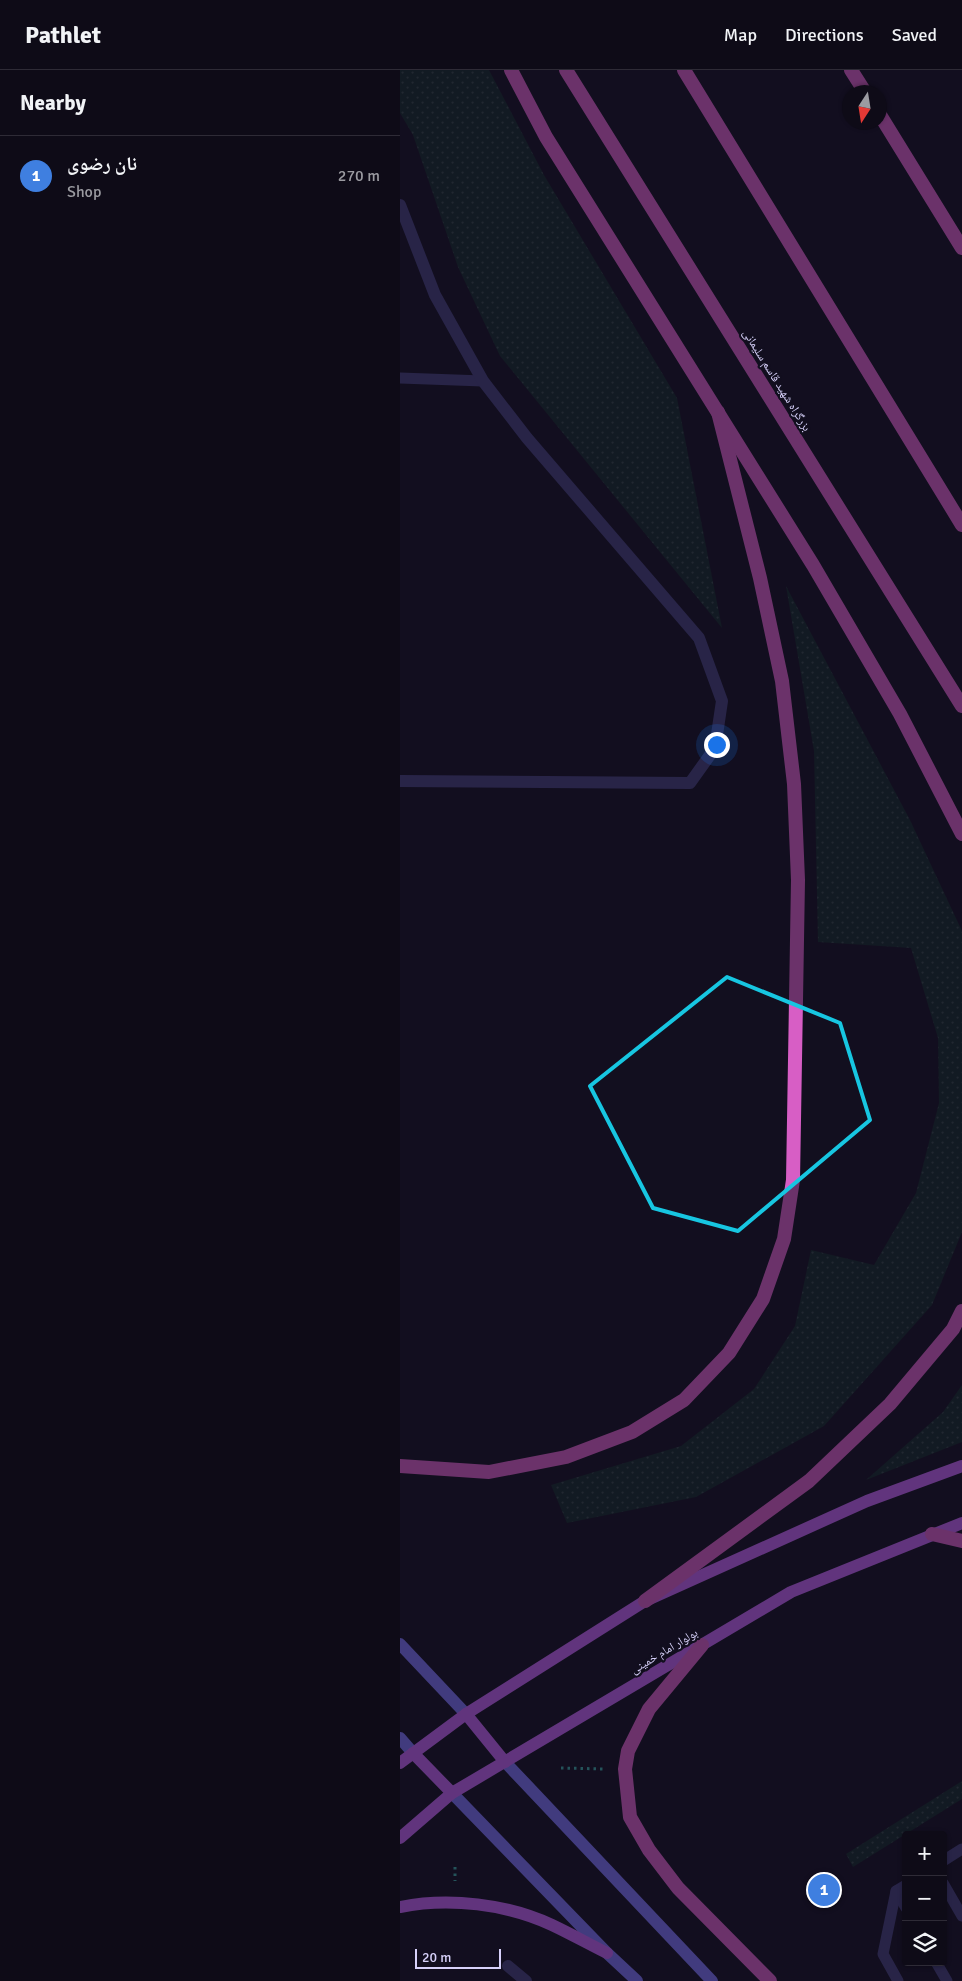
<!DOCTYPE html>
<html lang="en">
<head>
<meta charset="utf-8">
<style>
	:root { --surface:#0e0b17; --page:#1c1924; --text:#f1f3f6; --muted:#9b9ba1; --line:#2e2b36; --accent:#17c6e1 }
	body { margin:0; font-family:Signika,"Noto Naskh Arabic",sans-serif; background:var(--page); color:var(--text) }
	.controls { position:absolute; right:15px; bottom:15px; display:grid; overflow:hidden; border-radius:5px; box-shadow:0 1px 4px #0004 }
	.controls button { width:45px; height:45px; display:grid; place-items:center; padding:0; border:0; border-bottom:1px solid var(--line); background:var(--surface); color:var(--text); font:25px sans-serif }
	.compass { position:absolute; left:442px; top:15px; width:45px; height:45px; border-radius:50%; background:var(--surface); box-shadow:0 1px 4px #0004; rotate:192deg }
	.scale { position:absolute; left:15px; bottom:12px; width:86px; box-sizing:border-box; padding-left:5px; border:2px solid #d7d1fa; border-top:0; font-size:14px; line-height:18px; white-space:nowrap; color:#d7d1fa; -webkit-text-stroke:4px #120f1f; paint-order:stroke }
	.you { position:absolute; left:316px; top:674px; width:18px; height:18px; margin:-12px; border:4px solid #fff; border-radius:50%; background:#1a73e8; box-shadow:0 0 0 8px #1a73e833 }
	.badge { display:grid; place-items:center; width:32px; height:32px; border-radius:50%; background:var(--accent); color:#fff; font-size:16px; font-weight:700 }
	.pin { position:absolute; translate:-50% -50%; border:2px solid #fff; box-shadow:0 1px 5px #0006 }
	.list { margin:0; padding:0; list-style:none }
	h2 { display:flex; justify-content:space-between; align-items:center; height:65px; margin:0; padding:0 20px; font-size:21px }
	h2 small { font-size:16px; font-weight:400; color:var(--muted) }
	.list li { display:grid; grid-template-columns:32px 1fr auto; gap:15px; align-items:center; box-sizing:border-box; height:80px; padding:0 20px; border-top:1px solid var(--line) }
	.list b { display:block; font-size:19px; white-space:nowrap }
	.list p { margin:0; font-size:16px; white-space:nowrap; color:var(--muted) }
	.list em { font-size:16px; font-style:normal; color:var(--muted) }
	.icon { flex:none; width:28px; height:28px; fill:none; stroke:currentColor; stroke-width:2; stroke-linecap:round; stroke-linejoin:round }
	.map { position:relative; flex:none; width:562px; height:1911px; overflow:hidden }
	header { display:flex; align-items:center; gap:30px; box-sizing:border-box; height:70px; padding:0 25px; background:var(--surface); border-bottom:1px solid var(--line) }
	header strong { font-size:24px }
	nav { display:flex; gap:28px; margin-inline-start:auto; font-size:18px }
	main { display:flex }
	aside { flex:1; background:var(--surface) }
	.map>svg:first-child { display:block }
</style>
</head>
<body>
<header>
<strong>Pathlet</strong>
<nav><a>Map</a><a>Directions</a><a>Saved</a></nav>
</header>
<main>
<aside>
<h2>Nearby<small></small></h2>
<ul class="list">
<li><span class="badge" style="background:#3f7fe0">1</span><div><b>نان رضوی</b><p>Shop</p></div><em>270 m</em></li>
</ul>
</aside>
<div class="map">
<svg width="562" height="1911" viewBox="0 0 562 1911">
	<defs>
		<pattern id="grass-dots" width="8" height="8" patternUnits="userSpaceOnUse" patternTransform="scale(1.25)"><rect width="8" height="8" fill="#122828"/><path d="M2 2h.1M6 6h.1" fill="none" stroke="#344648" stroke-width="1.8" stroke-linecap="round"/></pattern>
	</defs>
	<rect width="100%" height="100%" fill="#120f1f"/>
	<g fill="url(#grass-dots)">
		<path d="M0,0H89L144,105L277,328L322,558L100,286L58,197L13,65L0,43Z"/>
		<path d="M386,516L510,750L562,861V1162L532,1235L424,1356L296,1427L167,1453L151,1415L281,1376L354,1319L395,1256L411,1180L474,1195L516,1123L539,1033L538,968L511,878L418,872L414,681Z"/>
		<path d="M562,1315V1372L466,1410L543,1342Z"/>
		<path d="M562,1711V1729L453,1797L446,1784Z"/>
	</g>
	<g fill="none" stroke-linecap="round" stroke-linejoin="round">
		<g stroke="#3aa6a3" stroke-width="3" stroke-dasharray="2.5 4" stroke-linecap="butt">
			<path d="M161,1698L203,1699"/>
			<path d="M55,1797V1811"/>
		</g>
		<g stroke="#433e79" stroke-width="11">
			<path d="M0,308L83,311"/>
			<path d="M543,1791L562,1779"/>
			<path d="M543,1813L562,1846"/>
			<path d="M496,1821L506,1838"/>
			<path d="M536,1892L547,1911"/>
			<path d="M498,1911L483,1884L496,1821L506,1815"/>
		</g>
		<g stroke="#433e79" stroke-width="12">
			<path d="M0,135L35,225L83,311L127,368L299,568L322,631L315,678L290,713L0,711"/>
			<path d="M108,1896L126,1911"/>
		</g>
		<g stroke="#7a72f1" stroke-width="12">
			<path d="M0,1574L66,1644"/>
			<path d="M0,1668L13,1683"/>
			<path d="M105,1692L312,1911"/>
			<path d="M52,1723L207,1883L237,1911"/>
		</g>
		<g stroke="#c063ef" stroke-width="12">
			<path d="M66,1644L105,1692"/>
			<path d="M13,1683L52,1723"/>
			<path d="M0,1693L66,1644L245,1531L467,1431L562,1396"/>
			<path d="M0,1768L52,1723L391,1522L562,1453"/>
			<path d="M0,1837C49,1827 107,1834 152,1855C171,1864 189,1874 207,1883"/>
		</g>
		<g stroke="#d75ec5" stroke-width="14">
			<path d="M111,0L146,67L413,495L500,644L562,764"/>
			<path d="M166,0L562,636"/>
			<path d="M284,0L562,455"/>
			<path d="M451,0L465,22"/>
			<path d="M480,45L562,178"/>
			<path d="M0,1396L89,1402L166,1387L232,1362L284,1330L329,1283L363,1229L384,1169L393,1110L398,810L394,714L382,611L360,508L318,342"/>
			<path d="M532,1464L562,1471"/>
			<path d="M245,1531L409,1411L490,1334L553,1259L562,1241"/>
			<path d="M302,1575L249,1639L228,1681L225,1699L230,1747L249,1780L278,1818L370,1911"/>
		</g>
	</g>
	<path d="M0 0H562V1911H0ZM327,907L440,953L470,1050L338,1161L253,1138L190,1016Z" fill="#120f1f" fill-opacity=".55" fill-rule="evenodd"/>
	<path fill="none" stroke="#17c6e1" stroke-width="4" stroke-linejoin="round" d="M327,907L440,953L470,1050L338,1161L253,1138L190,1016Z"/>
	<g text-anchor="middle" stroke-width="4.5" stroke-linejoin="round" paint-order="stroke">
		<g font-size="12" fill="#d7d1fa" stroke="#120f1f">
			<text transform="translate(377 310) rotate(58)" y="4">بزرگراه شهید قاسم سلیمانی</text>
			<text transform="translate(264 1581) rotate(-31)" y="4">بولوار امام خمینی</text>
		</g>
	</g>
</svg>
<div class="controls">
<button>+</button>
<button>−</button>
<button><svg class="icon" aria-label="layers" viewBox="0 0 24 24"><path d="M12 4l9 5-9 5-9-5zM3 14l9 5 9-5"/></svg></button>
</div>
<svg class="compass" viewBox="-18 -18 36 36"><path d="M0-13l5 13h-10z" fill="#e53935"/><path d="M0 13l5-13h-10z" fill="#9b9ba1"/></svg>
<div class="scale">20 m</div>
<div class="you"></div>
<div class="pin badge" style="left:424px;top:1820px;background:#3f7fe0">1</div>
</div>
</main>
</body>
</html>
